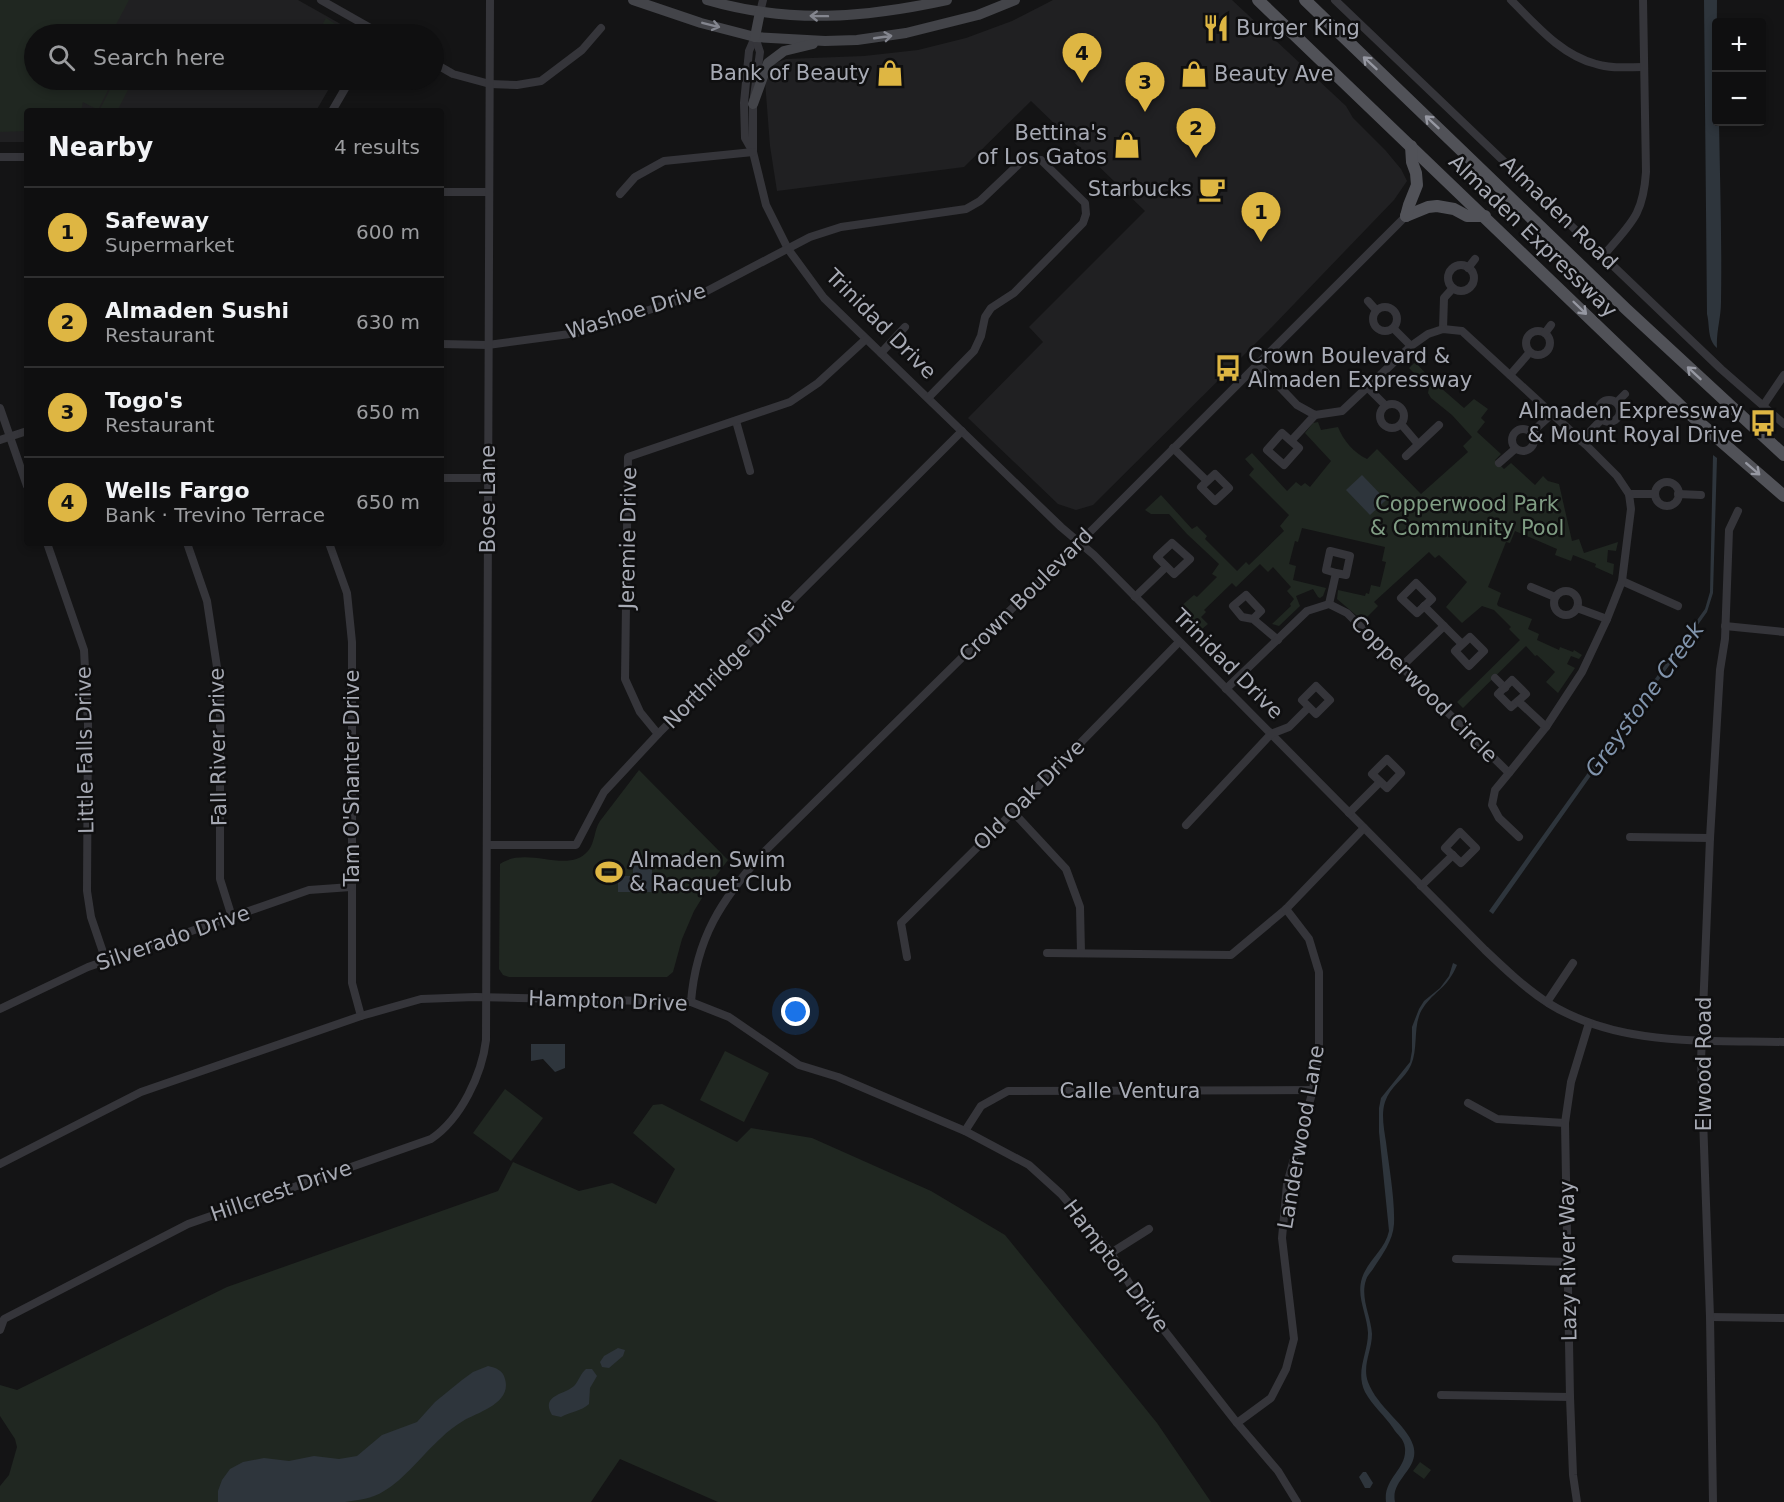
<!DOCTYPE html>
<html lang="en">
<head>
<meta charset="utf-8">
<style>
	:root { --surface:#0f0f10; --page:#1d1d1e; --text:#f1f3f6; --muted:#9b9c9f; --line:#2f2f30; --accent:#deb643 }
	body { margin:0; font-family:"DejaVu Sans",sans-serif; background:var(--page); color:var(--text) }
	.controls { position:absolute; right:18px; top:18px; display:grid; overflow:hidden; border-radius:6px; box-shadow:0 3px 9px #0003 }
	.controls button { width:54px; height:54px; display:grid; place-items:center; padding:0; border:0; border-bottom:2px solid var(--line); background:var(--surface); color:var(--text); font:30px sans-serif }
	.you { position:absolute; left:796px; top:1012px; width:21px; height:21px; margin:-15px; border:4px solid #fff; border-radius:50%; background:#1a73e8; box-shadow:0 0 0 9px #1a73e833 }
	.badge { display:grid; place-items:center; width:39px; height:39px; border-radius:50%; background:var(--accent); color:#111; font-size:20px; font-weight:700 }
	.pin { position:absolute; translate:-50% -50px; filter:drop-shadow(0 2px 3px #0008) }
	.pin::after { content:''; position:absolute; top:32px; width:21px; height:18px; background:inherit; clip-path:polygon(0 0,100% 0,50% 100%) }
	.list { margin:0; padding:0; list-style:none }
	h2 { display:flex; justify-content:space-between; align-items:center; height:78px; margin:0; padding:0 24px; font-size:26px }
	h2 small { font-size:20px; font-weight:400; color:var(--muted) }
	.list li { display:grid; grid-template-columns:39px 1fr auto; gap:18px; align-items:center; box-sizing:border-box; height:90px; padding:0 24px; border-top:2px solid var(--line) }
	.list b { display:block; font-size:22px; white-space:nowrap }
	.list p { margin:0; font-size:20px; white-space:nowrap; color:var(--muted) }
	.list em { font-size:20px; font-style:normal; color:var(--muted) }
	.icon { flex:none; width:33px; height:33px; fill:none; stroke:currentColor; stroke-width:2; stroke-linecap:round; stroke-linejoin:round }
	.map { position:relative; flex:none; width:1784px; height:1502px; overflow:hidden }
	.search { position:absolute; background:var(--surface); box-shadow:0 3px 9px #0003; left:24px; top:24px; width:420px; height:66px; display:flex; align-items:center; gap:15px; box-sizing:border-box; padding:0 21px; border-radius:33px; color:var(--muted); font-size:22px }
	.panel { position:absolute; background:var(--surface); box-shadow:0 3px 9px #0003; left:24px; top:108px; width:420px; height:438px; border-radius:6px }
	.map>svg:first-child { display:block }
</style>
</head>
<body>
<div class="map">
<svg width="1784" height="1502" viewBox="0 0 1784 1502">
	<rect width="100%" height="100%" fill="#141415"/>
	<g fill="#202022">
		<path d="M0,0H298L353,31L355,34H34V80H334L316,111H27V142H0Z"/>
		<path d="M1053,0H1232L1346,106L1353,118L1386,151L1401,169L1407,181L1394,200L1268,331L1093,505L1076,510L1058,504L968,418L1043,342L1029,327L1145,211L1031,101L964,167L777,191L770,146L765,81L771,65L786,59L864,56L918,50L966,38L1012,21Z"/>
	</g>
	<g fill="#202721">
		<path d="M0,0H129L111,34H34V80H113L98,110L83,102L81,111H27V131L0,132Z"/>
		<path d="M326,18L337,25L339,28L335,34H322L321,27Z"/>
		<path d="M115,80H133L117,111H99Z"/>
		<path d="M1415,362L1433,381L1464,408L1474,399L1488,409L1481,418L1485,422L1477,432L1501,454L1495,460L1504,469L1511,463L1535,485L1543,476L1548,481L1559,484L1572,541L1579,539L1584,553L1618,542L1616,551L1608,550L1607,562L1614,564L1613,575L1595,567L1596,564L1573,555L1571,561L1555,555L1557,549L1515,531L1510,543L1506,542L1488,587L1501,593L1497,604L1498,606L1532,619L1528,629L1539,634L1537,640L1559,650L1560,647L1573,652L1574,650L1582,655L1579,659L1571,656L1567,664L1575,668L1558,693L1546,682L1555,672L1537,655L1535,656L1526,646L1463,708L1457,702L1520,640L1509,629L1511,627L1494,610L1482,606L1462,623L1446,607L1467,582L1439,555L1435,558L1429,552L1374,602L1378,606L1363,621L1337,599L1338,590L1365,596L1366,593L1369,594L1371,585L1380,587L1386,562L1382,561L1385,547L1302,528L1298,542L1295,541L1289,564L1296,566L1293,580L1326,588L1323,596L1320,598L1318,597L1313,589L1296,596L1300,606L1279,626L1272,624L1291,606L1290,604L1294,599L1287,591L1291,587L1273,567L1268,572L1260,564L1236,587L1232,583L1204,610L1206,612L1201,617L1208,624L1202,629L1180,607L1194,595L1197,597L1217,577L1212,574L1219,564L1187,534L1169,514H1151L1145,510L1161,495L1192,529L1197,526L1207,536L1205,539L1237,571L1246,562L1249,565L1284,531L1280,526L1289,515L1249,475L1254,469L1245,459L1252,453L1287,491L1296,482L1301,486L1305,483L1310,487L1331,461L1305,433L1313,423L1318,422L1321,430L1338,427C1343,440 1354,453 1367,459L1377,449L1421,494L1468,452L1463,446L1472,437L1452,415L1431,398L1428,393L1429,388L1409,368Z"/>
		<path d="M639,770L728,860L713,880L694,911L682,939L673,972L667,977H509L503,975L499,969L500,864C527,845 568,875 588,851C595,843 594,830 600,821Z"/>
		<path d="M725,1051L769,1073L744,1122L700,1100Z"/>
		<path d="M505,1089L543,1118L511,1161L473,1133Z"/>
		<path d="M662,1104L737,1142L751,1128L812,1138L931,1191L1005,1235L1157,1423L1211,1502H718L620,1459L591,1502H0V1486L9,1475L17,1447L15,1439L0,1416V1385L17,1390L227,1287L498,1191L513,1162L579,1191L612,1183L656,1204L675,1169L633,1133L653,1105Z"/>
		<path d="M1420,1462L1431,1470L1424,1479L1413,1471Z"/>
	</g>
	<g fill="#2e353c">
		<path d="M1704,0H1717L1716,122H1719C1720,182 1722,242 1721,302C1721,318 1716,332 1717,348C1707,339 1710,326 1707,314Z"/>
		<path d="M1713,455L1717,458L1713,593L1707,612L1493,914L1489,911L1705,609L1710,592Z"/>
		<path d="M1362,475L1386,500L1370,515L1346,490Z"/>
		<path d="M633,858H652V892H618V876H633Z"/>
		<path d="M1453,963L1457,965C1447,989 1435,990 1423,1008C1412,1024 1419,1047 1411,1065C1405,1079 1390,1086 1385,1102C1381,1114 1384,1129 1386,1142C1389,1167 1395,1199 1394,1224C1393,1241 1382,1255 1373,1269C1371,1272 1367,1276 1366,1280C1360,1298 1371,1316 1372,1334C1372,1351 1362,1365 1368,1382C1377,1407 1407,1425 1413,1445C1421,1469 1390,1479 1395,1502H1386C1383,1478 1407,1470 1405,1448C1404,1438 1397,1435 1393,1428C1385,1416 1372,1405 1365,1392C1355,1371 1368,1354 1368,1333C1367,1314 1356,1297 1362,1278C1368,1260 1385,1250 1389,1231L1379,1132V1108L1381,1098L1410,1062L1412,1051V1027L1419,1009L1424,1001L1440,988L1449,976Z"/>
		<path d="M531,1044H565V1068L555,1072L543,1059L531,1061Z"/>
		<path d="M618,1348L625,1350L623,1356L609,1368L602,1367L600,1362L604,1356Z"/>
		<path d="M488,1366C496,1368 503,1370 505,1379C512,1403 479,1412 463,1421C455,1426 448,1431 441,1438C424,1453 404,1480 384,1491C372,1499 358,1500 345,1502H218V1491L222,1480L230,1469L243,1462L264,1458L289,1461L314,1456L339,1459L357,1456L382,1435L417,1422L435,1402L462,1380L473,1372Z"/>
		<path d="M586,1369H592L597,1376L590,1388L589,1404C582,1411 570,1412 561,1417L552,1415C540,1394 566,1395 575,1385C579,1380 581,1373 586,1369Z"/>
		<path d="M1363,1472H1366L1373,1483L1370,1488H1365L1359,1477Z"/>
	</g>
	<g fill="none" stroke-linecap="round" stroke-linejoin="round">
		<g stroke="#35353a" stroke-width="8">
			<path d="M321,0L381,34"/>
			<path d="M1335,0L1721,369L1784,424"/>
			<path d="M1511,0C1536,25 1561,55 1596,64C1611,69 1628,67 1643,67"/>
			<path d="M760,12L763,0"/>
			<path d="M755,37L749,51L744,103L745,138L753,152L766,205L788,249L824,298L1061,527L1094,555L1485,950C1505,969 1525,988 1548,1003C1619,1047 1704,1040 1784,1042"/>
			<path d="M434,63L453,74L490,84L517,85L541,81L582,50L601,28"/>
			<path d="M332,111L350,80"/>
			<path d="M753,151V104L760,52L755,37"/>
			<path d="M0,157H27"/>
			<path d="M444,192H488"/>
			<path d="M620,194L635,177L664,161L753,152"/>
			<path d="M1604,255C1631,223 1643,216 1646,172L1643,0"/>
			<circle cx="1461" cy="278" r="13"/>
			<path d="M1468,268L1475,259"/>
			<path d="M1368,301L1376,310"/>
			<circle cx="1385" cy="319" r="12"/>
			<path d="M1393,328L1411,346"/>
			<path d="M1443,329L1444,298L1453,288"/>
			<circle cx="1538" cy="343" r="12"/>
			<path d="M1545,333L1551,325"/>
			<path d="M441,344L488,345L577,333L705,292L810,237L841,227L966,209L980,201L1020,163L1031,159L1041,160L1085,203L1086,214L1083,223L1014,293L991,308L985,317L981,336L974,351L928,398"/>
			<path d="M881,353L905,327"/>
			<path d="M1510,375L1530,352"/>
			<path d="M1368,388L1385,405"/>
			<circle cx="1609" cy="411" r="11"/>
			<path d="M1617,402L1625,394"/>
			<circle cx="1392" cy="416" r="12"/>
			<path d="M1763,406L1784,375"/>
			<path d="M0,408L27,486"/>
			<path d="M736,421L750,471"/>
			<path d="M1401,424L1418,444"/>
			<circle cx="1523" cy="440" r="11"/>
			<path d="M1531,433L1553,413"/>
			<path d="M0,440L27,431"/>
			<path d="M1291,441L1282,433L1267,450L1284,465L1299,448L1291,441L1315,415"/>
			<path d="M1581,441L1602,419"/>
			<path d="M1173,448L1207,481"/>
			<path d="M1406,456L1439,425"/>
			<path d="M1499,463L1515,449"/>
			<path d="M1215,474L1229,488L1215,501L1201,487Z"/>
			<path d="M441,478H488"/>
			<circle cx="1667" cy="494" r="12"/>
			<path d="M1629,494H1655"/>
			<path d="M1678,494L1701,495"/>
			<path d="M47,543L84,650L88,724L87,891L91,917L106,961"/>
			<path d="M187,543L207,601L220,687V879L232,917"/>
			<path d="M329,543L347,593L352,642V983L361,1016"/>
			<path d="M1172,543L1190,559L1174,574L1157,557Z"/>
			<path d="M1622,581L1678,606"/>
			<path d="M1416,583L1432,599L1417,613L1401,598Z"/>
			<path d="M1531,587L1555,597"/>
			<circle cx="1566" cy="603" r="12"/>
			<path d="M1135,597L1166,567"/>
			<path d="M1329,604L1336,573L1346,575L1350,556L1330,551L1326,570L1336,573"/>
			<path d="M1424,606L1462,644"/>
			<path d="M1577,608L1607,619"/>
			<path d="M1253,619L1261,611L1246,595L1233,606L1242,617L1253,619L1278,640"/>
			<path d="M1725,626L1784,632"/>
			<path d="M1470,637L1484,651L1469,666L1455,651Z"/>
			<path d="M1401,667L1444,626"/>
			<path d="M1495,678L1505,688"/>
			<path d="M1512,680L1526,694L1511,707L1498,694Z"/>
			<path d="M1226,689L1307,611L1329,604L1347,613L1509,773L1546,727L1582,672L1607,619L1622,581L1631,509L1629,494L1617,476L1586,445L1462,331L1443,329L1428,334L1411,346L1342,411L1315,415L1297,405L1258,364"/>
			<path d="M1518,701L1546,727"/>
			<path d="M658,734L640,712L625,679L628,457L790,402L818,383L866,339"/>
			<path d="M1387,759L1401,773L1387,788L1372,774Z"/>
			<path d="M1509,773L1495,790L1492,805L1499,818L1519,837"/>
			<path d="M1013,812L1066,869L1080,907L1081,953"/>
			<path d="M1349,813L1380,782"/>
			<path d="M1186,825L1271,734L1289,727L1309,707L1302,700L1316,686L1330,700L1316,714L1309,707"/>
			<path d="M1460,832L1476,848L1461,863L1445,848Z"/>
			<path d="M1630,837L1710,838"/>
			<path d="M487,845H576L604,792L658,734L962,431"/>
			<path d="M1421,886L1453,855"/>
			<path d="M1047,953L1231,955L1286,909L1364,828"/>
			<path d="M907,957L901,923L1013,812L1179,642"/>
			<path d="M691,1002C696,938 722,899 763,853L1095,527L1406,216"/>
			<path d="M1547,1002L1573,963"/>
			<path d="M0,1009L88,967L309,890L351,887"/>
			<path d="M1468,1103L1497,1119L1565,1123"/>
			<path d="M965,1131L981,1106L1008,1091L1313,1090"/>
			<path d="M0,1164L141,1092L361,1016L421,999L475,997L691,1002L729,1017L799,1065L838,1077L965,1131L1029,1165L1061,1194L1111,1253L1135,1293L1237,1423L1278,1471L1297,1502"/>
			<path d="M1111,1253L1149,1229"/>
			<path d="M1456,1259L1569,1262"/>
			<path d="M1710,1317L1784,1318"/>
			<path d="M0,1330L4,1319L188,1224L431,1139C461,1119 482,1074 486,1040L490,0"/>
			<path d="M1441,1395L1570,1397"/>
			<path d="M1237,1423L1271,1398L1286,1369L1294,1339L1282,1238L1287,1184L1313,1090L1319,1051V972L1309,939L1286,909"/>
			<path d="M1577,1502L1573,1475L1570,1397L1565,1123L1571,1082L1589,1023"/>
			<path d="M1713,1502L1710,1317L1701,1061L1710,838L1720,670L1725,639L1729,530L1738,511"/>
		</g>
		<g stroke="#434449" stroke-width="10">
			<path d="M633,0L701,23L755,37L825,41L857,40L906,33L978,15L1015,0"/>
			<path d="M707,0C789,24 864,18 947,0"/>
			<path d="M755,37L760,12"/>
			<path d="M753,104L768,63L784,51L813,44"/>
		</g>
		<g stroke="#515258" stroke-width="12">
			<path d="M1258,0L1685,410L1784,496"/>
			<path d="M1305,0L1626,309L1784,455"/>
			<path d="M1406,216L1428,207L1437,206L1454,209L1467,216H1485"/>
			<path d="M1406,216L1409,205L1417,185L1416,173L1412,162L1411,146"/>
		</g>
	</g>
	<defs><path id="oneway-shaft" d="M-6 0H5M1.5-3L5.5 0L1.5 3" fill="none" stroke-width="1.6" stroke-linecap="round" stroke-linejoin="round" transform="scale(1.5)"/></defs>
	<g stroke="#84868f">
		<use href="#oneway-shaft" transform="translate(819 16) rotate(-179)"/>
		<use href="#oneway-shaft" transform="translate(711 25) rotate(14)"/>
		<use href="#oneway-shaft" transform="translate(883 37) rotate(-8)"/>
	</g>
	<g stroke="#9698a2">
		<use href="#oneway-shaft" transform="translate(1370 63) rotate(-137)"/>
		<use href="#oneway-shaft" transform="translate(1432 122) rotate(-137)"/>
		<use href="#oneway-shaft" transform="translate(1580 308) rotate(44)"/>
		<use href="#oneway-shaft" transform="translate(1694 373) rotate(-137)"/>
		<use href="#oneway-shaft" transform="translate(1753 469) rotate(41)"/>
	</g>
	<defs>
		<symbol id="restaurant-bare" viewBox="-9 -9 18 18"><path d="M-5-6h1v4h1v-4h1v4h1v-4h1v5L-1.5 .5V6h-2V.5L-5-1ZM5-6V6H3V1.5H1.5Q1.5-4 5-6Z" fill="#deb643" stroke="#0f0f10" stroke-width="2.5" paint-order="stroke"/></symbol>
		<symbol id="shop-bare" viewBox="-9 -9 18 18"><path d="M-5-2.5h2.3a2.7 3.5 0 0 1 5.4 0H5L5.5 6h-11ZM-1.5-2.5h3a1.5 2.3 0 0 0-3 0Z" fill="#deb643" stroke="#0f0f10" stroke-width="2.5" paint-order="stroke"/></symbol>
		<symbol id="cafe-bare" viewBox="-9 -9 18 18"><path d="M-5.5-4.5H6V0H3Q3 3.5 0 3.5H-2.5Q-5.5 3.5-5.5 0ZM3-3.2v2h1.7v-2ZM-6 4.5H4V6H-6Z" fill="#deb643" stroke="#0f0f10" stroke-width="2.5" paint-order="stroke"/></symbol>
		<symbol id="bus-bare" viewBox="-9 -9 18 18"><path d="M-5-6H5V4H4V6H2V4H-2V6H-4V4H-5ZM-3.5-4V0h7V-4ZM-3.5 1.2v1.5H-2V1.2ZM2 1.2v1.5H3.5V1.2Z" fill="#deb643" stroke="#0f0f10" stroke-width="2.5" paint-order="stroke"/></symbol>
		<symbol id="stadium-bare" viewBox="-9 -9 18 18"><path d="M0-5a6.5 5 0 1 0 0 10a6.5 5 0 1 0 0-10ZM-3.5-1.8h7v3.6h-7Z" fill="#deb643" stroke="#0f0f10" stroke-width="2.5" paint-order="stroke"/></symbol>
	</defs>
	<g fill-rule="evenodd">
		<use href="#restaurant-bare" x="1197" y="9" width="38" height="38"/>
		<use href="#shop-bare" x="871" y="54" width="38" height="38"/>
		<use href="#shop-bare" x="1175" y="55" width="38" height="38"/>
		<use href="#shop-bare" x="1108" y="126" width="38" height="38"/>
		<use href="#cafe-bare" x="1193" y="170" width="38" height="38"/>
		<use href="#bus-bare" x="1209" y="349" width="38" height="38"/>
		<use href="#bus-bare" x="1744" y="404" width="38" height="38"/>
		<use href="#stadium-bare" x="590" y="853" width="38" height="38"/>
	</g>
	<g text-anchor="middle" stroke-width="5" stroke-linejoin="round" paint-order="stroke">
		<g font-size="21" fill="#a7aab4" stroke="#0f0f10" text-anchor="start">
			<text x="1236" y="35">Burger King</text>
			<text x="870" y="80" text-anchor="end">Bank of Beauty</text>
			<text x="1214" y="81">Beauty Ave</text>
			<text x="1107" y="140" text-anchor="end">Bettina's<tspan x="1107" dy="24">of Los Gatos</tspan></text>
			<text x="1192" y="196" text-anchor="end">Starbucks</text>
			<text x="1248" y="363">Crown Boulevard &amp;<tspan x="1248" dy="24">Almaden Expressway</tspan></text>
			<text x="1743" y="418" text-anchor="end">Almaden Expressway<tspan x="1743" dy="24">&amp; Mount Royal Drive</tspan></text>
			<text x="629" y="867">Almaden Swim<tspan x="629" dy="24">&amp; Racquet Club</tspan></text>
		</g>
		<g font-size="21" fill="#a7aab4" stroke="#0f0f10">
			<text transform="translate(1559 213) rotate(44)" y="7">Almaden Road</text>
			<text transform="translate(1533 236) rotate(44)" y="7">Almaden Expressway</text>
			<text transform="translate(636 311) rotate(-17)" y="7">Washoe Drive</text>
			<text transform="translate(881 324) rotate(45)" y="7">Trinidad Drive</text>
			<text transform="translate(488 499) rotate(-90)" y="7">Bose Lane</text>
			<text transform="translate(628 538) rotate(-89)" y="7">Jeremie Drive</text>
			<text transform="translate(1026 595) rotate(-45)" y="7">Crown Boulevard</text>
			<text transform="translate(729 663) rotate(-45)" y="7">Northridge Drive</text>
			<text transform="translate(1228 664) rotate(45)" y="7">Trinidad Drive</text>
			<text transform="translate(1424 689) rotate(45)" y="7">Copperwood Circle</text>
			<text transform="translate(218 747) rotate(-91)" y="7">Fall River Drive</text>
			<text transform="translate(85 750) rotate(-91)" y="7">Little Falls Drive</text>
			<text transform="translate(352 778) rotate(-90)" y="7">Tam O'Shanter Drive</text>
			<text transform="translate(1029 795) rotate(-45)" y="7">Old Oak Drive</text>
			<text transform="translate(173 938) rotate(-19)" y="7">Silverado Drive</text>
			<text transform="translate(608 1001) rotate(2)" y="7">Hampton Drive</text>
			<text transform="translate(1704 1064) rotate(-90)" y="7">Elwood Road</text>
			<text x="1130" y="1098">Calle Ventura</text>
			<text transform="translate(1301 1137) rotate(-80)" y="7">Landerwood Lane</text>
			<text transform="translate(281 1191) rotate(-19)" y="7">Hillcrest Drive</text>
			<text transform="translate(1568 1261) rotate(-91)" y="7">Lazy River Way</text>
			<text transform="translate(1116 1266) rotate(53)" y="7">Hampton Drive</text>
		</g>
		<g font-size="21" fill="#809d84" stroke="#0f0f10">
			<text x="1467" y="511">Copperwood Park<tspan x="1467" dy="24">&amp; Community Pool</tspan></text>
		</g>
		<g font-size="22" font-style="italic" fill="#8194ac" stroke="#0f0f10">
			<text transform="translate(1644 699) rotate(-54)" y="8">Greystone Creek</text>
		</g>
	</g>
</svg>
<div class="controls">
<button>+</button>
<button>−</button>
</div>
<div class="you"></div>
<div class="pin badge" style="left:1261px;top:242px">1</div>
<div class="pin badge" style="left:1196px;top:158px">2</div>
<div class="pin badge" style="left:1145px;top:112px">3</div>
<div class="pin badge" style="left:1082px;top:83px">4</div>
<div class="search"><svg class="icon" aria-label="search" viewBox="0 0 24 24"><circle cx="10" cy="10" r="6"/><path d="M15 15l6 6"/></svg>Search here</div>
<section class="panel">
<h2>Nearby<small>4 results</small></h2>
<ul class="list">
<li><span class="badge">1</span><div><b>Safeway</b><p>Supermarket</p></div><em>600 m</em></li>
<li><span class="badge">2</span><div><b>Almaden Sushi</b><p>Restaurant</p></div><em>630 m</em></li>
<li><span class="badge">3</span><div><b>Togo's</b><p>Restaurant</p></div><em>650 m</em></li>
<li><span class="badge">4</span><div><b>Wells Fargo</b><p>Bank · Trevino Terrace</p></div><em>650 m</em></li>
</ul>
</section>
</div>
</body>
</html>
